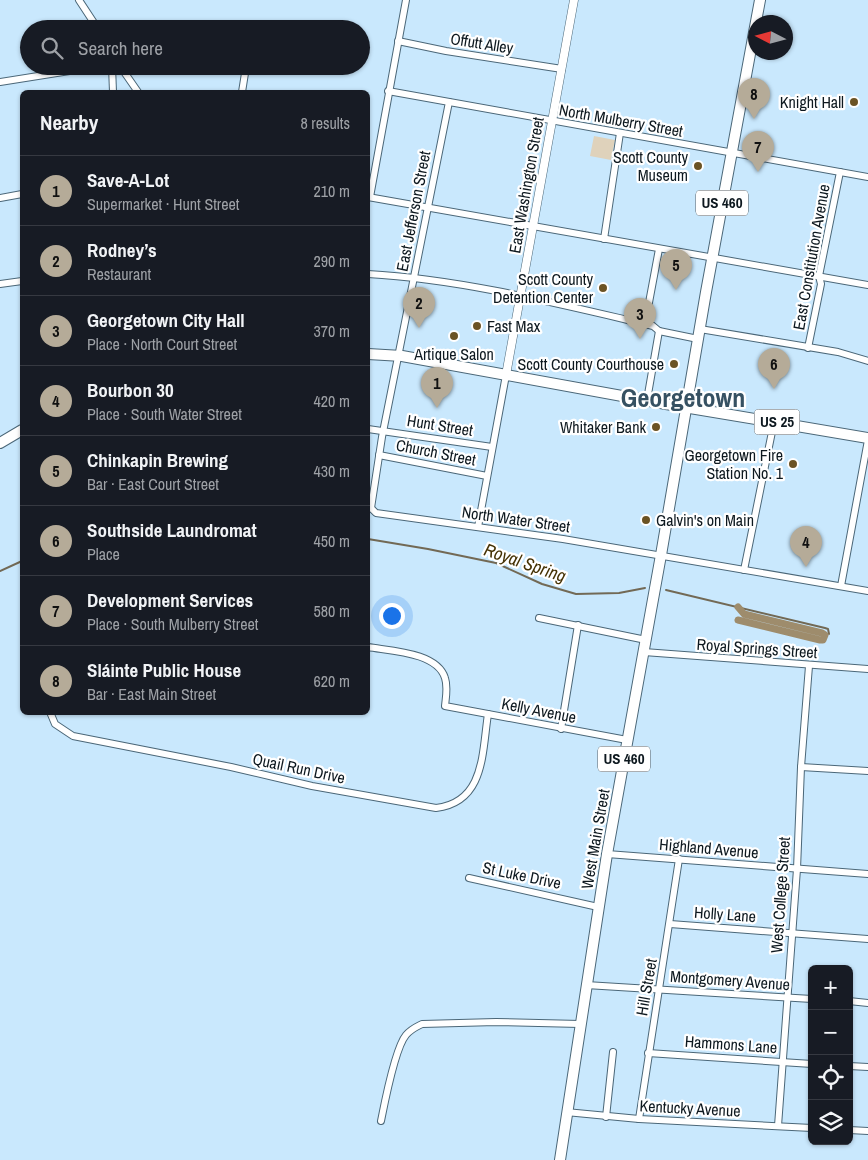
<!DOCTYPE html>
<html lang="en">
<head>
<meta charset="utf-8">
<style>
	:root { --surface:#171b24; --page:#20242c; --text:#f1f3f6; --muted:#9ea1a6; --line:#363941; --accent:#b5ab98 }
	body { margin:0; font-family:"Archivo Narrow",sans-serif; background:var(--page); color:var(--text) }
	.controls { position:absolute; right:15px; bottom:15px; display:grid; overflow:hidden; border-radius:8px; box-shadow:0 1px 4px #0004 }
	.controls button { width:45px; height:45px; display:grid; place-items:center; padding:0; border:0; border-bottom:1px solid var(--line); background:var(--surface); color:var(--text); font:25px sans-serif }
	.compass { position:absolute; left:748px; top:15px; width:45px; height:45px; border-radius:50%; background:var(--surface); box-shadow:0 1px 4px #0004; rotate:276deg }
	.you { position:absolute; left:391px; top:615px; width:18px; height:18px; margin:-12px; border:4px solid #fff; border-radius:50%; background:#1a73e8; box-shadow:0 0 0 8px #1a73e833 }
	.badge { display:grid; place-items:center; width:32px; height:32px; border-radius:50%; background:var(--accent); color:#111; font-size:16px; font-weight:700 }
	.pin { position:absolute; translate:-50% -41px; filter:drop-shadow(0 1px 2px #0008) }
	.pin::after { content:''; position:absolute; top:26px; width:18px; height:15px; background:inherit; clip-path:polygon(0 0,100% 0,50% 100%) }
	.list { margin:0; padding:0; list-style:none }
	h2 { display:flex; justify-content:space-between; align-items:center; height:65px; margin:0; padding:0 20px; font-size:21px }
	h2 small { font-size:16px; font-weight:400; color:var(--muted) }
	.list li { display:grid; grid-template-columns:32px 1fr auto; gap:15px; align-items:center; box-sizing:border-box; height:70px; padding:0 20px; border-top:1px solid var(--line) }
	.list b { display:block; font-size:19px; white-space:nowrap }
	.list p { margin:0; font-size:16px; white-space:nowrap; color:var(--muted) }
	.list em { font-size:16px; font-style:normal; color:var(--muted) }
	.icon { flex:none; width:28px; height:28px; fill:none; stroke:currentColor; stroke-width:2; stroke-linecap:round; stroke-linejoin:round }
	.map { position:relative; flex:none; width:868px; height:1160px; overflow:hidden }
	.search { position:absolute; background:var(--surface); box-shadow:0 1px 4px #0004; left:20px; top:20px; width:350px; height:55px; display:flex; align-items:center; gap:12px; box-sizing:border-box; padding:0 18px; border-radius:28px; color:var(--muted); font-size:19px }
	.panel { position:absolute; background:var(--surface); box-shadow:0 1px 4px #0004; left:20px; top:90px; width:350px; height:625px; border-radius:8px }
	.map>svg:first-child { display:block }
</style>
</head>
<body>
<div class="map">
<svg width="868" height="1160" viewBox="0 0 868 1160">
	<rect width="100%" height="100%" fill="#c9e8fd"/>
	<path fill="#dfd2bb" d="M594,136L615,140L611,160L590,156Z"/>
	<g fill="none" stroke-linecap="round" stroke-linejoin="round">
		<g stroke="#726955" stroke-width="2">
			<path d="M368,539L428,549L496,563L542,584L576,594L619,593L645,588"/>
			<path d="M0,571L22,561"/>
			<path d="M666,590L825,628L828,629L829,634"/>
		</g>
		<path stroke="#9e8c6c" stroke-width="7" d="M738,620L820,640H823L825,635L822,633L744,614L738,607"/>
		<defs>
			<g id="minor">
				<path d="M79,0L98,29"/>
				<path d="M398,41L446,51L562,69"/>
				<path d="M112,66L113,92"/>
				<path d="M120,66L138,92"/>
				<path d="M0,82L101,66"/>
				<path d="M388,91L868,177"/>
				<path d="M242,92L246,67"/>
				<path d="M368,197L868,285"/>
				<path d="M370,197L406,0"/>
				<path d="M0,198L22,194"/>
				<path d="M604,239L620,133"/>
				<path d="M368,274C459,279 555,303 645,324L653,326L659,331L698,339"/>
				<path d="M0,284L22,281"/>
				<path d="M645,324L659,249"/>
				<path d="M700,329L838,352L868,361"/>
				<path d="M808,348L821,284L819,276L840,172"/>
				<path d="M647,400L659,331"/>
				<path d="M368,429L492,447"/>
				<path d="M379,455L487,476"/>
				<path d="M371,508L382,437L449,102"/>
				<path d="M368,509L371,508L376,513L563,539L868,591"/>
				<path d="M478,527L506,375"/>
				<path d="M744,570L774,422"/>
				<path d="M841,586L868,440"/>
				<path d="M539,618L646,640"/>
				<path d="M368,647C390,651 437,652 445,678C448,687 446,696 445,706L627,740"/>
				<path d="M644,652L868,669"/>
				<path d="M50,712L55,724L73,736L231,767L312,786L436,808C485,802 482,753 488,714"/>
				<path d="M561,729L578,625"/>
				<path d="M801,767L868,771"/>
				<path d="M607,854L868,874"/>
				<path d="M469,878L598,907"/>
				<path d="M670,924L868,939"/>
				<path d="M586,985L812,999"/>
				<path d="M849,1001L868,1003"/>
				<path d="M648,1053L812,1064"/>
				<path d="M849,1066L868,1067"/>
				<path d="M566,1112L639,1119L812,1128"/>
				<path d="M606,1117L613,1052"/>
				<path d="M639,1119L679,859"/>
				<path d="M381,1121C385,1101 395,1048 406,1035C411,1029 416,1027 422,1024L496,1022L580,1024"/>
				<path d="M778,1126L797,869L801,767L809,666"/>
				<path d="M849,1130L868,1131"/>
			</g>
			<path id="tertiary" d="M506,375L574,0"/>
			<g id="primary">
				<path d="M368,354L402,356L666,404L868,438"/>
				<path d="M0,443L22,430"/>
				<path d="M560,1160L607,854L661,555L706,292L760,0"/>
			</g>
		</defs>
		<use href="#minor" stroke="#4b6778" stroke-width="8"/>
		<use href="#tertiary" stroke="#4b6778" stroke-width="9"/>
		<use href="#primary" stroke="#4b6778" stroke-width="12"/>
		<use href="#minor" stroke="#fff" stroke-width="6"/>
		<use href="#tertiary" stroke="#fff" stroke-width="8"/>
		<use href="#primary" stroke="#fff" stroke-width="10"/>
	</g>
	<g fill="#6b5324" stroke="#fff" stroke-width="2">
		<circle cx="854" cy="102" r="5"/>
		<circle cx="698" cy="166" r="5"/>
		<circle cx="603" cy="288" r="5"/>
		<circle cx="477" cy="326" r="5"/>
		<circle cx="454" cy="336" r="5"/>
		<circle cx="674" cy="364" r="5"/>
		<circle cx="656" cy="427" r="5"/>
		<circle cx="793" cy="464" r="5"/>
		<circle cx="646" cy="520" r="5"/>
	</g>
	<g text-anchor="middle" stroke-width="4.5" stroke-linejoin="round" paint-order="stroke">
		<g fill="#fff" stroke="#565d62" stroke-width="1">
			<rect x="696" y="190.5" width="52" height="25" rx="4"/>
			<rect x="754.5" y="409.5" width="45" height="25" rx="4"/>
			<rect x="598" y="746.5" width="52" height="25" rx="4"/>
		</g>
		<g font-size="15" font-weight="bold" fill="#0d181f">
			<text x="722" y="208">US 460</text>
			<text x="777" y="427">US 25</text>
			<text x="624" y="764">US 460</text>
		</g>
		<g font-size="16" fill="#0d181f" stroke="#fff">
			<text transform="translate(482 43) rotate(9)" y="6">Offutt Alley</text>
			<text transform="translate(621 120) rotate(10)" y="6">North Mulberry Street</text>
			<text transform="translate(526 185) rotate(-80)" y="6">East Washington Street</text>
			<text transform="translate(413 211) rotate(-79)" y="6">East Jefferson Street</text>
			<text transform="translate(811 257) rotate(-80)" y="6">East Constitution Avenue</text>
			<text transform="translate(440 425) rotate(9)" y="6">Hunt Street</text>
			<text transform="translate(436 452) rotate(11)" y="6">Church Street</text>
			<text transform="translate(516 519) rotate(8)" y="6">North Water Street</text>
			<text transform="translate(757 648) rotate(4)" y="6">Royal Springs Street</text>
			<text transform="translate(539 710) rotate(11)" y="6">Kelly Avenue</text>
			<text transform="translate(299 768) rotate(12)" y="6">Quail Run Drive</text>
			<text transform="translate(595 839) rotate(-80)" y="6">West Main Street</text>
			<text transform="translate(709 848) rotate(5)" y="6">Highland Avenue</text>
			<text transform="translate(522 875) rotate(12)" y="6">St Luke Drive</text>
			<text transform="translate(780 895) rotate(-86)" y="6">West College Street</text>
			<text transform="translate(725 914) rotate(4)" y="6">Holly Lane</text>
			<text transform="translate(730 980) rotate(4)" y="6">Montgomery Avenue</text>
			<text transform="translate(646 987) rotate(-80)" y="6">Hill Street</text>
			<text transform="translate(731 1044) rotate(4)" y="6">Hammons Lane</text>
			<text transform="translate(690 1108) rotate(3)" y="6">Kentucky Avenue</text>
		</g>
		<g font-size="16" fill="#0d181f" stroke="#fff" text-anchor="end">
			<text x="844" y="108">Knight Hall</text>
			<text x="688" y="163">Scott County<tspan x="688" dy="18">Museum</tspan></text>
			<text x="593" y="285">Scott County<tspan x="593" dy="18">Detention Center</tspan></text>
			<text x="487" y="332" text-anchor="start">Fast Max</text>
			<text x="454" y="360" text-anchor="middle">Artique Salon</text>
			<text x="664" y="370">Scott County Courthouse</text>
			<text x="646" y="433">Whitaker Bank</text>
			<text x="783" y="461">Georgetown Fire<tspan x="783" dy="18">Station No. 1</tspan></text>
			<text x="656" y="526" text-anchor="start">Galvin's on Main</text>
		</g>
		<g font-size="18" font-style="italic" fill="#453205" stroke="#fff">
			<text transform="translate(525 563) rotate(19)" y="6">Royal Spring</text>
		</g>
		<g font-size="26" font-weight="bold" fill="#365162" stroke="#fff">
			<text x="683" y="407">Georgetown</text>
		</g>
	</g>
</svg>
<div class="controls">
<button>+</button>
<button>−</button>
<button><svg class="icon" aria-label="locate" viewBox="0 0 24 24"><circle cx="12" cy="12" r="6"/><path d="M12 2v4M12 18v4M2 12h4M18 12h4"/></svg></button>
<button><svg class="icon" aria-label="layers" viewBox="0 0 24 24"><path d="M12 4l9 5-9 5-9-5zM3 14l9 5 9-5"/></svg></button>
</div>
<svg class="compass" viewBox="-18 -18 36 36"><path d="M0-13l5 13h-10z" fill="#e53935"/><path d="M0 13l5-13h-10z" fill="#9ea1a6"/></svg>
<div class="you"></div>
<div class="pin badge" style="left:437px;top:408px">1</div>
<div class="pin badge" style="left:419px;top:328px">2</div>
<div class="pin badge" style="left:640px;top:339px">3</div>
<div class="pin badge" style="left:806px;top:567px">4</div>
<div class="pin badge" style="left:676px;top:290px">5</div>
<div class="pin badge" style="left:774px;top:389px">6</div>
<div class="pin badge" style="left:758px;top:172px">7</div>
<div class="pin badge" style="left:754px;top:119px">8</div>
<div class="search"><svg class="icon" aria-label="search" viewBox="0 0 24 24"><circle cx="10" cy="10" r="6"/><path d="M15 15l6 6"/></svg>Search here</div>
<section class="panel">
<h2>Nearby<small>8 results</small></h2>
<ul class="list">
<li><span class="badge">1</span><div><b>Save-A-Lot</b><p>Supermarket · Hunt Street</p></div><em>210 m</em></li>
<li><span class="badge">2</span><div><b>Rodney’s</b><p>Restaurant</p></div><em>290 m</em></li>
<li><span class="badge">3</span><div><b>Georgetown City Hall</b><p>Place · North Court Street</p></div><em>370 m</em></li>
<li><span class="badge">4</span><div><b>Bourbon 30</b><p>Place · South Water Street</p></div><em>420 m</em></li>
<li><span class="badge">5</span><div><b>Chinkapin Brewing</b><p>Bar · East Court Street</p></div><em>430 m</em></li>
<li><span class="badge">6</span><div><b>Southside Laundromat</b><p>Place</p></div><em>450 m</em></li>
<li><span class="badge">7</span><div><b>Development Services</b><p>Place · South Mulberry Street</p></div><em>580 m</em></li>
<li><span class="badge">8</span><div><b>Sláinte Public House</b><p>Bar · East Main Street</p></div><em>620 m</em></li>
</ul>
</section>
</div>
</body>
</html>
